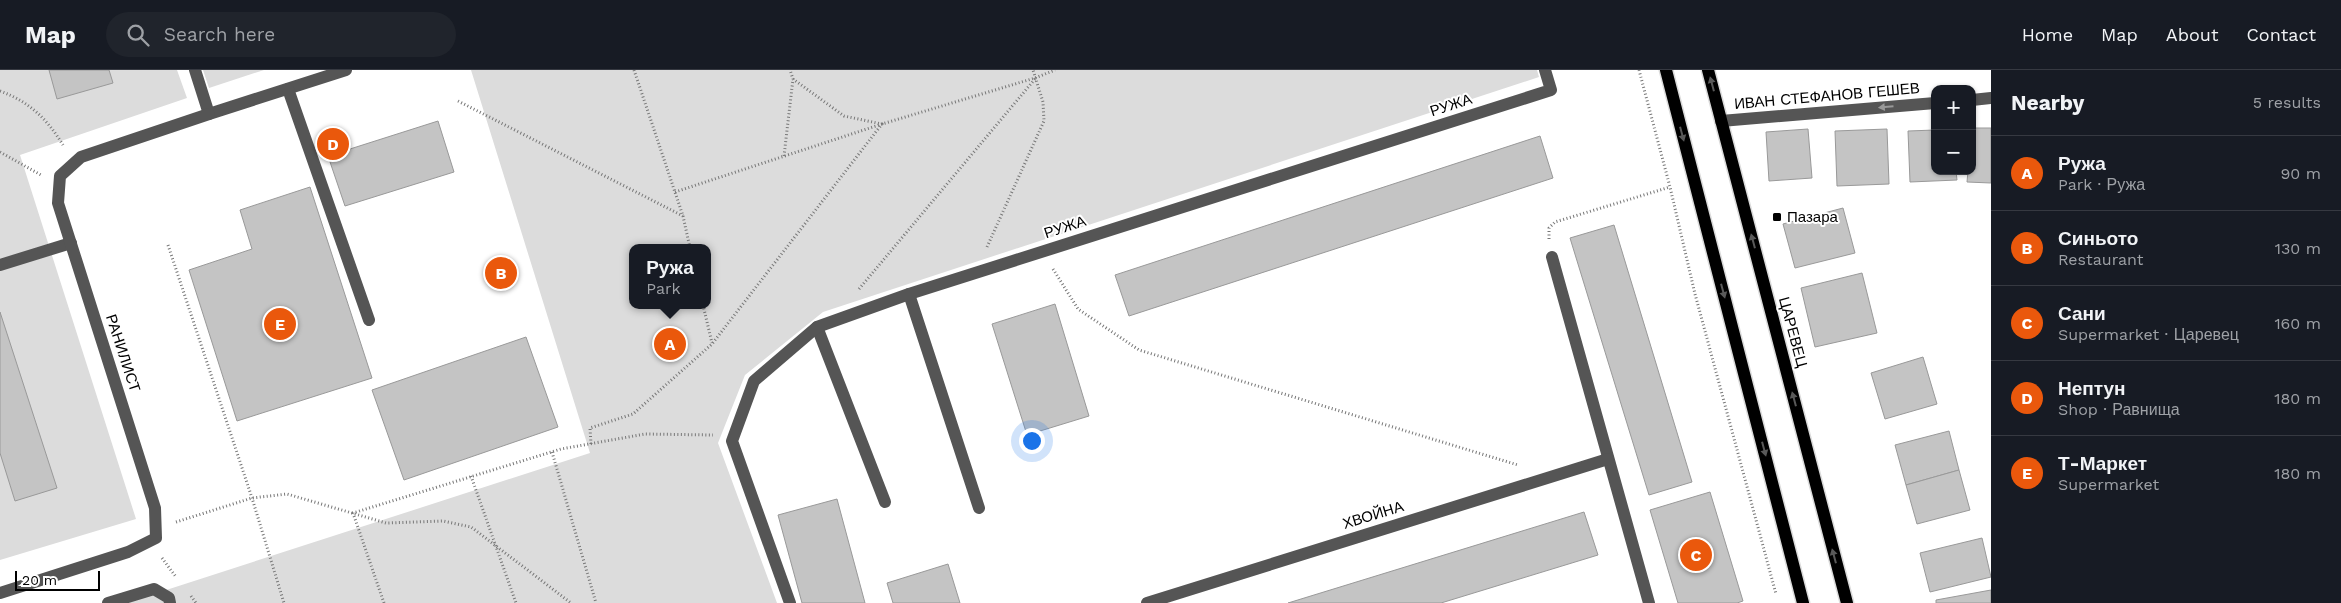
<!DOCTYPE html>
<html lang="en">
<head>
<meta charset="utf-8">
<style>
	:root { --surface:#171b24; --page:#20242c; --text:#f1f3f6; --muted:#9ea1a6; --line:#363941; --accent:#ea580c }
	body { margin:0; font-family:"Work Sans",sans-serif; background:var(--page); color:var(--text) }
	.controls { position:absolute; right:15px; top:15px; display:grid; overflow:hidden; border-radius:10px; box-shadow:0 1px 4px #0004 }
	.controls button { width:45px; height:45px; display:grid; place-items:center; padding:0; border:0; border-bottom:1px solid var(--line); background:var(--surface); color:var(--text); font:25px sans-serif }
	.scale { position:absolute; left:15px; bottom:12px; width:85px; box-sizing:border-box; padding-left:5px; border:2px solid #000; border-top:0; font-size:14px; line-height:18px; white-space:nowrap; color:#000; -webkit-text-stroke:4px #fff; paint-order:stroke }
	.you { position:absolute; left:1031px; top:370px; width:18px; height:18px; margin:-12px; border:4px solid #fff; border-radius:50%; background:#1a73e8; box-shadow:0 0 0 8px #1a73e833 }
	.badge { display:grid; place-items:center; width:32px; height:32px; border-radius:50%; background:var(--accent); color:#fff; font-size:16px; font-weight:700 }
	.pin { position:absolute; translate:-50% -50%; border:2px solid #fff; box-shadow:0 1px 5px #0006 }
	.popup { position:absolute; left:629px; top:174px; width:82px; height:65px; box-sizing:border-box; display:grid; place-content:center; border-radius:10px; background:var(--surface); filter:drop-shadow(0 1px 4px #0005); font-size:16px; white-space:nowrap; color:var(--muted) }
	.popup b { font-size:19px; color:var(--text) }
	.popup::after { content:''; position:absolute; left:50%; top:100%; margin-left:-10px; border:10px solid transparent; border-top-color:var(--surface) }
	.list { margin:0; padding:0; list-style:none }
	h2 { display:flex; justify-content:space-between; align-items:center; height:65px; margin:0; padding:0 20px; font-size:21px }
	h2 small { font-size:16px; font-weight:400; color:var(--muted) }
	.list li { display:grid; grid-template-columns:32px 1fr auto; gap:15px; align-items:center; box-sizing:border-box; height:75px; padding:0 20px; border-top:1px solid var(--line) }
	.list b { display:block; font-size:19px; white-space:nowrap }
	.list p { margin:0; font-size:16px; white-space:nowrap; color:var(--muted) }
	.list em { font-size:16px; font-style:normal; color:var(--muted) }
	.icon { flex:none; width:28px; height:28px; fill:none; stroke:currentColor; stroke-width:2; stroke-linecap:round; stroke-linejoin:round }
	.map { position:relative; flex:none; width:1991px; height:533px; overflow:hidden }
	header { display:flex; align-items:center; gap:30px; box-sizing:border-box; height:70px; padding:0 25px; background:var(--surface); border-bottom:1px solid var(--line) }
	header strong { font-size:24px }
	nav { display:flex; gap:28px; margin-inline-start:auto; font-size:18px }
	.search { width:350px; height:45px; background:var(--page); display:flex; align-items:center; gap:12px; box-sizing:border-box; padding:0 18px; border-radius:28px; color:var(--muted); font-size:19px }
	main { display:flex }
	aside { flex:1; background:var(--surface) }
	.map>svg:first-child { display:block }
</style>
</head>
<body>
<header>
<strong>Map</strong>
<div class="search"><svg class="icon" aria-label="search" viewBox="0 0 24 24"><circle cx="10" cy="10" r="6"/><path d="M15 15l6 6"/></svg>Search here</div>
<nav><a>Home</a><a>Map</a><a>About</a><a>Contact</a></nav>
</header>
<main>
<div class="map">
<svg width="1991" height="533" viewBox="0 0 1991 533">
	<rect width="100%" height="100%" fill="#fff"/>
	<g fill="#dcdcdc" fill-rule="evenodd">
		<path d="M0,0H177L187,28L20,85L136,449L0,490Z"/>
		<path d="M203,0H264L209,18Z"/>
		<path d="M471,0H1537L1539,7L823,242L745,305L718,373L777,533H126L590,383ZM632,178H708V235H632Z"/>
	</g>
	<g fill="#c4c4c4" stroke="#999">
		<path d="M49,0H109L113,13L57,29Z"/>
		<path d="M438,51L454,102L345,136L328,86Z"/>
		<path d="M1972,58H1991V113L1967,112L1968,101H1972Z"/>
		<path d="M1808,59L1812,108L1769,111L1766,62Z"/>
		<path d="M1887,59L1889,114L1837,116L1835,61Z"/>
		<path d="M1935,60V101H1956L1957,110L1910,112L1908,61Z"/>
		<path d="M1540,66L1553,108L1129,246L1115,205Z"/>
		<path d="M310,117L372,308L237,351L189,200L252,179L240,140Z"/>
		<path d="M1843,138L1855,183L1795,198L1783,154Z"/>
		<path d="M1614,155L1692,412L1649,425L1570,168Z"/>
		<path d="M1862,203L1877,263L1815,277L1801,218Z"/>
		<path d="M1055,234L1089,346L1027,365L992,254Z"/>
		<path d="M0,242L57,418L15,431L0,383Z"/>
		<path d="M526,267L558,357L404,410L372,320Z"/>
		<path d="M1923,287L1937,334L1885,349L1871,303Z"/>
		<path d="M1949,361L1959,400L1906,415L1895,375Z"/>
		<path d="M1959,400L1970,440L1917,454L1906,415Z"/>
		<path d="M1710,422L1743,531L1737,533H1678L1650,440Z"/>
		<path d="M837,429L865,533H802L778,445Z"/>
		<path d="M1584,442L1598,485L1441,533H1288Z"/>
		<path d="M1982,468L1991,507L1930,522L1920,483Z"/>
		<path d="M948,494L960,533H893L887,513Z"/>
		<path d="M1991,520V533H1936V530Z"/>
	</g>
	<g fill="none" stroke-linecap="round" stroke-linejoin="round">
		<defs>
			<g id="major">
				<path d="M1666,0L1803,533"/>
				<path d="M1708,0L1847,533"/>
			</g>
		</defs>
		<use href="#major" stroke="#dbdbdb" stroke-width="15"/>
		<g stroke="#777" stroke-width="3" stroke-dasharray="1 2.5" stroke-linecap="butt">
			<path d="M634,0L683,146L690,178"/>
			<path d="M1639,0L1670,117L1695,224L1776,524"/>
			<path d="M0,21C30,32 47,49 63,75"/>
			<path d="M458,31L683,146"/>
			<path d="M0,82L41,105"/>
			<path d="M784,86L793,9L790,0"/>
			<path d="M675,122L882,54L1035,8L1055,0"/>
			<path d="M1549,169V158L1555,152L1670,117"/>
			<path d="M168,175L252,428L284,533"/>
			<path d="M987,177L1044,51L1043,32L1033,0"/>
			<path d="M1053,199L1078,239L1139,280L1518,395"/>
			<path d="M859,219L1035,9"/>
			<path d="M703,235L712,273"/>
			<path d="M591,374L590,358L633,344L712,274L882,54L844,46L793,9"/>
			<path d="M552,382L596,533"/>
			<path d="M471,406L516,533"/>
			<path d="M176,452L252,428L287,424L386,453L443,451L471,457L571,533"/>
			<path d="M162,488L176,507"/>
			<path d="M191,526L196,533"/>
			<path d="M384,533L353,443L561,379L645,364L713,365"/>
		</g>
		<g stroke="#555" stroke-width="12">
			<path d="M195,0L209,44L346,0"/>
			<path d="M288,19L369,250"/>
			<path d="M1972,30L1991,28"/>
			<path d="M1721,51L1935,33"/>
			<path d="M1552,187L1649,533"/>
			<path d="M0,195L71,173"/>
			<path d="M909,224L979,438"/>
			<path d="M817,257L885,432"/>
			<path d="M0,523L128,482L156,468L155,438L58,133L60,106L81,87L209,44"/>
			<path d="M108,533L154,519L169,528L170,533"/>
			<path d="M790,533L732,371L754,311L817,257L909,224L1551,20L1545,0"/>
			<path d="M1147,533L1608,389"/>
		</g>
		<use href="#major" stroke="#000" stroke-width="12"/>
	</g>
	<defs><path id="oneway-solid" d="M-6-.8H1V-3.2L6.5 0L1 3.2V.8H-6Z" transform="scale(1.25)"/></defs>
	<g fill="#595959">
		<use href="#oneway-solid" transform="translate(1712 14) rotate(-105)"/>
		<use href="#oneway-solid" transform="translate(1682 64) rotate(75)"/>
		<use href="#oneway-solid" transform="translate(1753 171) rotate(-105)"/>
		<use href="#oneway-solid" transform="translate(1723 221) rotate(75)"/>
		<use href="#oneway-solid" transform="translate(1794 329) rotate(-105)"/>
		<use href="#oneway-solid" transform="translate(1764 379) rotate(75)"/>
		<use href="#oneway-solid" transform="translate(1834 486) rotate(-105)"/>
	</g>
	<use fill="#999" href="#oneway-solid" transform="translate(1886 37) rotate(175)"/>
	<rect fill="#000" stroke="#fff" stroke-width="2" x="1772" y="142" width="10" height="10" rx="2.5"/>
	<g text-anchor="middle" stroke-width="4" stroke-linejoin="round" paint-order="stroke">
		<g font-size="15" fill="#000" stroke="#fff">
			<text transform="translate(1827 26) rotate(-5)" y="5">ИВАН СТЕФАНОВ ГЕШЕВ</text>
			<text transform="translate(1451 35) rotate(-18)" y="5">РУЖА</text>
			<text transform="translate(1065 157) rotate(-18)" y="5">РУЖА</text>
			<text transform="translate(1793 262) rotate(75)" y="5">ЦАРЕВЕЦ</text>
			<text transform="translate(123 283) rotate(72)" y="5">РАНИЛИСТ</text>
			<text transform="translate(1373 445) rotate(-17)" y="5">ХВОЙНА</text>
		</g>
		<g font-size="15" fill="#000" stroke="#fff" text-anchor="start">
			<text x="1787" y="152">Пазара</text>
		</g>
	</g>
</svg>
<div class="controls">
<button>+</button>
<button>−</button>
</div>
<div class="scale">20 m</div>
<div class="you"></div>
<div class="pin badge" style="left:670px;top:274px">A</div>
<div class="popup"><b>Ружа</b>Park</div>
<div class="pin badge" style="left:501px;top:203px">B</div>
<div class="pin badge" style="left:1696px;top:485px">C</div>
<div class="pin badge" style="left:333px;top:74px">D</div>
<div class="pin badge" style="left:280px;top:254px">E</div>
</div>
<aside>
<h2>Nearby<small>5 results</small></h2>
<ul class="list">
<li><span class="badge">A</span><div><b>Ружа</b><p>Park · Ружа</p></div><em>90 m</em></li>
<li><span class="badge">B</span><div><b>Синьото</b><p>Restaurant</p></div><em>130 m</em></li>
<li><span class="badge">C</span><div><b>Сани</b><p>Supermarket · Царевец</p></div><em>160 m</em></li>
<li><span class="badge">D</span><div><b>Нептун</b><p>Shop · Равнища</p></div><em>180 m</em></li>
<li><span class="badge">E</span><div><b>Т-Маркет</b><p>Supermarket</p></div><em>180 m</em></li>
</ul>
</aside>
</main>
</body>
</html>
